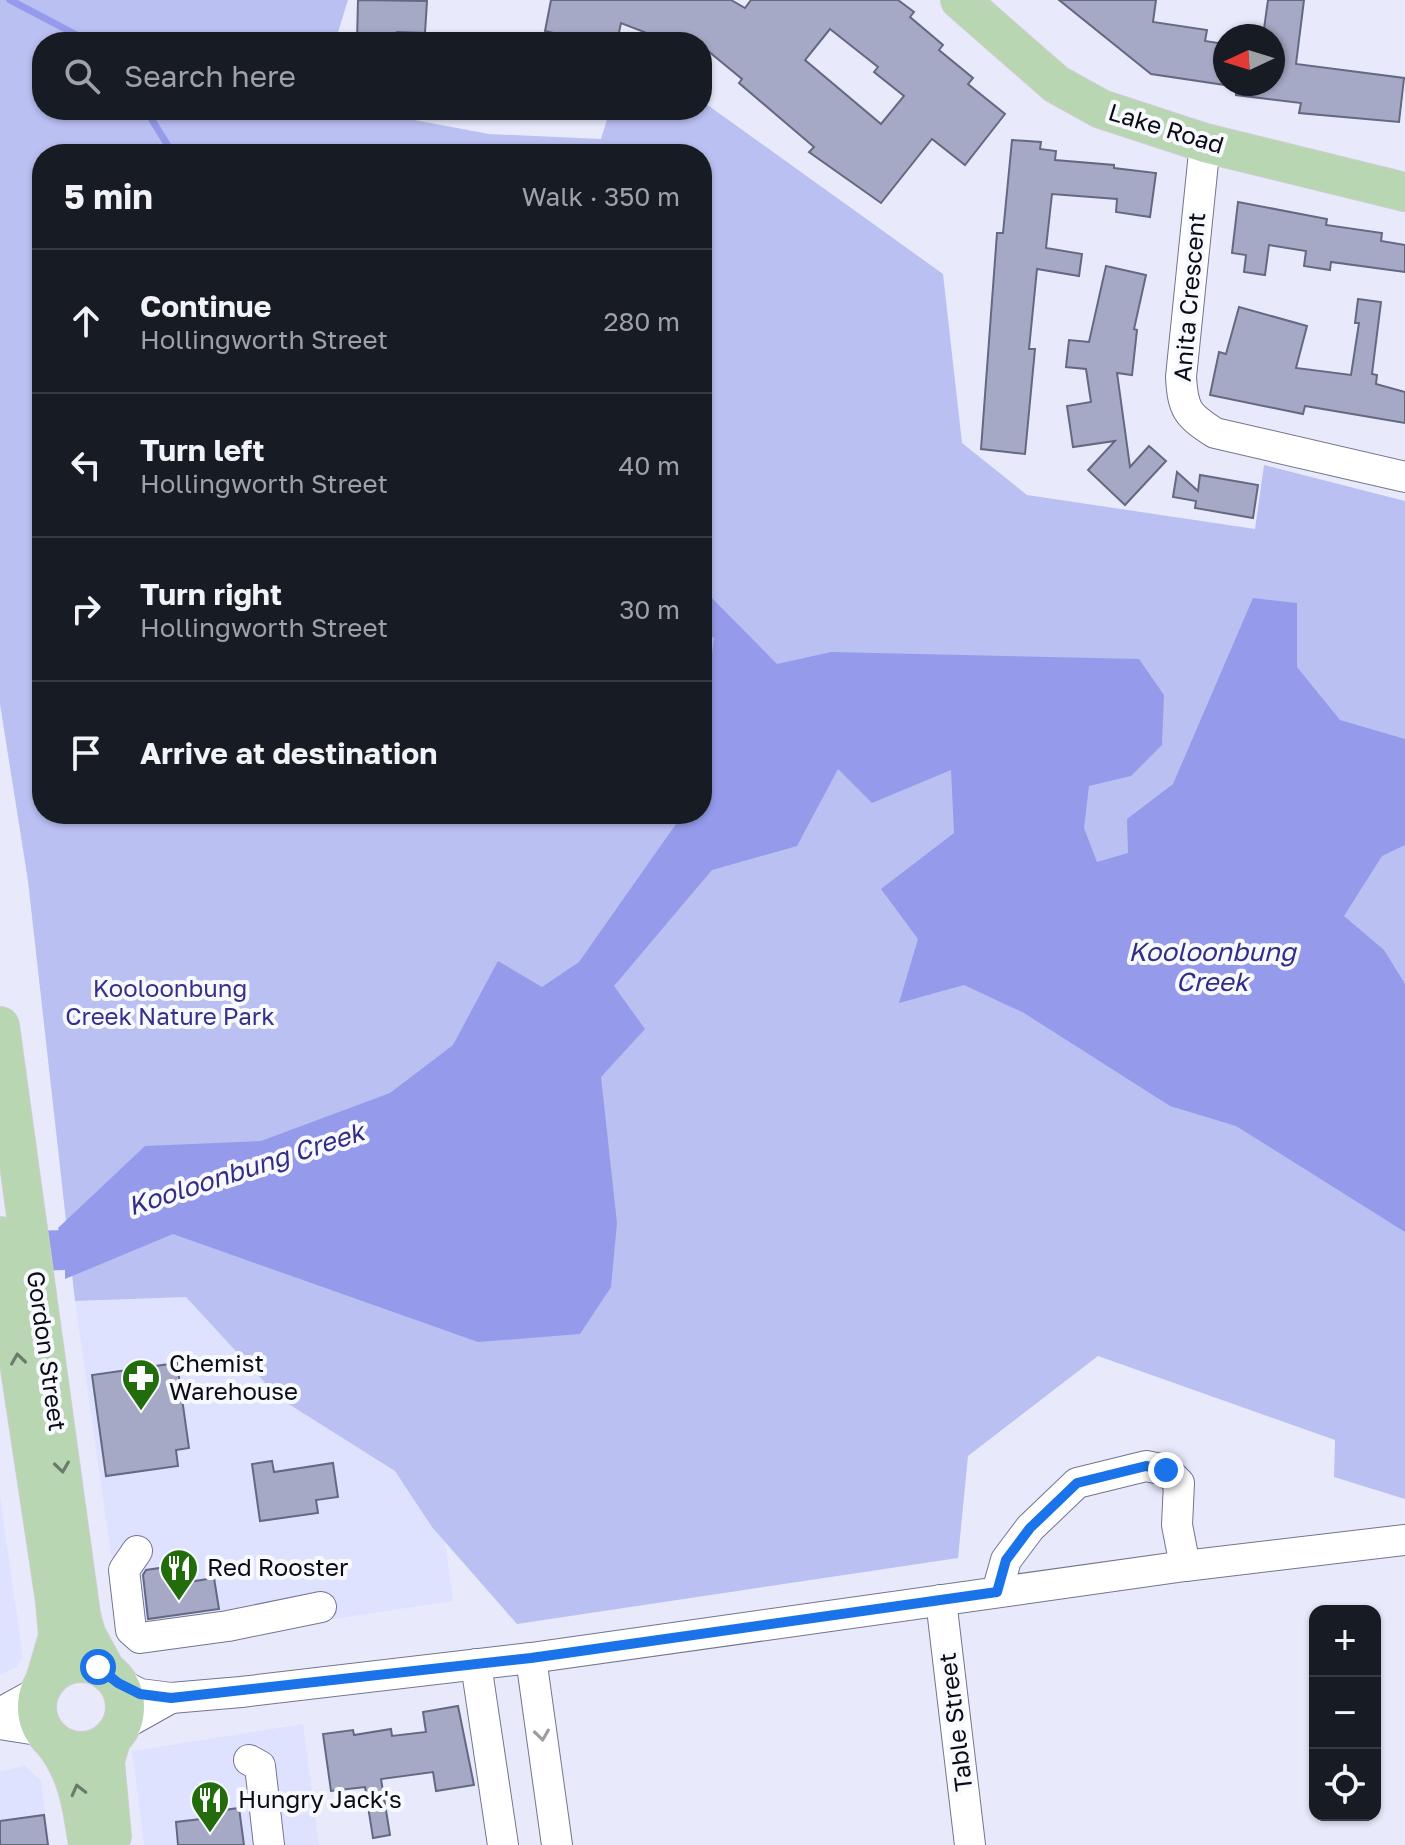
<!DOCTYPE html>
<html lang="en">
<head>
<meta charset="utf-8">
<style>
	:root { --surface:#171b24; --page:#242831; --text:#f1f3f6; --muted:#9ea1a6; --line:#363941 }
	body { margin:0; font-family:"Golos Text",sans-serif; background:var(--page); color:var(--text) }
	.controls { position:absolute; right:24px; bottom:24px; display:grid; overflow:hidden; border-radius:16px; box-shadow:0 2px 6px #0004 }
	.controls button { width:72px; height:72px; display:grid; place-items:center; padding:0; border:0; border-bottom:2px solid var(--line); background:var(--surface); color:var(--text); font:40px sans-serif }
	.compass { position:absolute; left:1213px; top:24px; width:72px; height:72px; border-radius:50%; background:var(--surface); box-shadow:0 2px 6px #0004; rotate:266deg }
	.stop { position:absolute; width:24px; height:24px; margin:-18px; border:6px solid #1a73e8; border-radius:50%; background:#fff }
	.stop.end { background:#1a73e8; border-color:#fff; box-shadow:0 2px 8px #0008 }
	.list { margin:0; padding:0; list-style:none }
	h2 { display:flex; justify-content:space-between; align-items:center; height:104px; margin:0; padding:0 32px; font-size:34px }
	h2 small { font-size:26px; font-weight:400; color:var(--muted) }
	.list li { display:grid; grid-template-columns:52px 1fr auto; gap:24px; align-items:center; box-sizing:border-box; height:144px; padding:0 32px; border-top:2px solid var(--line) }
	.list b { display:block; font-size:30px; white-space:nowrap }
	.list p { margin:0; font-size:26px; white-space:nowrap; color:var(--muted) }
	.list em { font-size:26px; font-style:normal; color:var(--muted) }
	.icon { flex:none; width:44px; height:44px; fill:none; stroke:currentColor; stroke-width:2; stroke-linecap:round; stroke-linejoin:round }
	.map { position:relative; flex:none; width:1405px; height:1845px; overflow:hidden }
	.search { position:absolute; background:var(--surface); box-shadow:0 2px 6px #0004; left:32px; top:32px; width:680px; height:88px; display:flex; align-items:center; gap:20px; box-sizing:border-box; padding:0 28px; border-radius:32px; color:var(--muted); font-size:30px }
	.panel { position:absolute; background:var(--surface); box-shadow:0 2px 6px #0004; left:32px; top:144px; width:680px; height:680px; border-radius:32px }
	.map>svg:first-child { display:block }
</style>
</head>
<body>
<div class="map">
<svg width="1405" height="1845" viewBox="0 0 1405 1845">
	<rect width="100%" height="100%" fill="#e8eafc"/>
	<g fill="#dee2ff">
		<path d="M186,1297L279,1398L396,1471L445,1542L453,1601L135,1649L123,1640L75,1301Z"/>
		<path d="M0,1496L23,1657L16,1667L0,1675Z"/>
		<path d="M303,1724L319,1845H144L132,1751Z"/>
		<path d="M25,1766L41,1781L50,1845H0V1771Z"/>
	</g>
	<path fill="#bac0f2" fill-rule="evenodd" d="M0,0H348L335,42H42V110H361L489,134L601,139L610,110H702V101L943,274L962,443L1027,495L1255,529L1264,465L1405,501V1499L1334,1477L1335,1440L1098,1356L968,1456L958,1558L517,1624L432,1527L395,1471L279,1398L186,1297L75,1301L28,881L0,704ZM42,154H702V814H42Z"/>
	<path fill="#959bea" d="M702,588L777,664L831,652L1139,659L1164,695L1162,745L1131,776L1089,786L1084,828L1097,862L1128,853L1127,819L1173,784L1253,598L1297,603V667L1340,720L1405,739V845L1382,856L1344,916L1384,950L1405,984V1232L1236,1126L1170,1106L1024,1013L964,985L899,1003L918,939L881,889L954,833L951,770L872,803L838,769L797,846L712,870L614,986L645,1029L601,1077L617,1223L611,1287L580,1334L478,1342L173,1234L65,1279V1250L58,1228L145,1146L261,1141L390,1093L453,1045L498,961L542,987L579,962L683,814H702V733L714,638L702,632Z"/>
	<g fill="none" stroke-linecap="round" stroke-linejoin="round">
		<g stroke="#959bea" stroke-width="7">
			<path d="M10,0L90,42"/>
			<path d="M146,110L173,154"/>
		</g>
		<path stroke="#959bea" stroke-width="40" d="M0,1252L65,1250"/>
	</g>
	<g fill="#a6a9c5" stroke="#656881" stroke-width="2" fill-rule="evenodd">
		<path d="M358,0L427,1L425,33L397,32V42H357Z"/>
		<path d="M551,0H731L745,8L751,0H898L914,12L910,17L943,45L939,50L973,78L968,84L1005,114L965,165L932,139L881,203L809,152L814,147L739,83L742,79L702,46V42H670L621,23L617,42H561L562,35L545,31ZM830,29L878,67L874,72L904,96L881,124L805,60Z"/>
		<path d="M1059,0H1156L1153,22L1207,30L1205,41L1225,44V85L1151,74Z"/>
		<path d="M1268,0H1304L1296,64L1404,78L1399,122L1299,113L1301,103L1236,95V84H1273V36H1263Z"/>
		<path d="M1012,140L1041,142L1040,149L1056,151L1055,160L1114,165V168L1156,173L1150,217L1116,212L1117,199L1052,194L1046,248L1082,254L1079,276L1037,269L1029,349H1035L1025,454L981,449L997,233H1003Z"/>
		<path d="M1238,202L1327,219L1326,225L1382,233L1381,241L1405,245V272L1331,262L1330,270L1304,266L1306,251L1269,245L1265,275L1244,272L1246,255L1232,253Z"/>
		<path d="M1106,266L1146,275L1134,329L1137,330L1132,375L1117,373L1130,467L1149,446L1166,461L1125,505L1088,470L1115,441L1073,447L1067,406L1091,402L1086,369L1066,367L1069,340L1089,342Z"/>
		<path d="M1358,299L1381,302L1372,374L1377,375L1376,384L1405,392V423L1305,406L1303,414L1210,395L1219,352L1226,354L1239,307L1307,326L1296,368L1351,375L1359,323H1355Z"/>
		<path d="M1177,472L1198,491L1200,475L1258,485L1253,518L1195,508L1196,501L1173,497Z"/>
		<path d="M177,1363L189,1448L176,1450L178,1466L106,1476L92,1375Z"/>
		<path d="M272,1461L274,1472L333,1463L338,1497L316,1500L318,1513L260,1521L252,1464Z"/>
		<path d="M187,1564L189,1582L214,1578L219,1609L148,1619L143,1575L146,1570Z"/>
		<path d="M458,1706L474,1785L436,1791L433,1772L381,1779L390,1835L373,1838L365,1787L331,1791L323,1734L353,1730L354,1735L391,1729L392,1736L426,1732L423,1712Z"/>
		<path d="M239,1808L244,1845H178L176,1822L201,1819L203,1813Z"/>
		<path d="M44,1815L48,1845H0V1821Z"/>
	</g>
	<g fill="none" stroke-linecap="round" stroke-linejoin="round">
		<defs>
			<g id="minor">
				<path d="M1205,143L1181,377C1183,410 1187,415 1215,433L1405,477"/>
				<path d="M137,1551L124,1570L131,1630L140,1638L228,1626L321,1607"/>
				<path d="M997,1592L1006,1560L1030,1528L1077,1483L1146,1466L1166,1470L1179,1483L1177,1525L1185,1566"/>
				<path d="M941,1600L970,1845"/>
				<path d="M531,1658L557,1845"/>
				<path d="M476,1664L503,1845"/>
				<path d="M118,1683L140,1694L171,1698L241,1692L531,1658L1185,1566L1405,1540"/>
				<path d="M0,1713L40,1691"/>
				<path d="M0,1724L44,1731"/>
				<path d="M121,1726L171,1698"/>
				<path d="M249,1760L260,1766L269,1845"/>
			</g>
			<g id="major">
				<path d="M960,0L1056,84L1101,109L1205,143L1405,192"/>
				<path d="M0,1026L81,1615L86,1634L106,1671"/>
				<path d="M0,1236L55,1601L58,1636L44,1684"/>
				<circle cx="81" cy="1707" r="44"/>
				<path d="M111,1740L105,1761L112,1836"/>
				<path d="M53,1741C78,1773 82,1805 88,1845"/>
			</g>
		</defs>
		<use href="#minor" stroke="#72758f" stroke-width="32"/>
		<use href="#major" stroke="#ceced0" stroke-width="40"/>
		<use href="#minor" stroke="#fff" stroke-width="30"/>
		<use href="#major" stroke="#b9d6b3" stroke-width="38"/>
	</g>
	<defs><path id="oneway-chevron" d="M-2-3.5L2.5 0L-2 3.5" fill="none" stroke-width="1.6" stroke-linecap="round" stroke-linejoin="round" transform="scale(2)"/></defs>
	<g stroke="#6a7b6b">
		<use href="#oneway-chevron" transform="translate(18 1359) rotate(-98)"/>
		<use href="#oneway-chevron" transform="translate(62 1467) rotate(82)"/>
		<use href="#oneway-chevron" transform="translate(78 1790) rotate(-104)"/>
	</g>
	<use stroke="#9d9da1" href="#oneway-chevron" transform="translate(542 1735) rotate(82)"/>
	<g fill="none" stroke-linecap="round" stroke-linejoin="round">
		<path stroke="#1a73e8" stroke-width="10" d="M98,1667L118,1683L140,1694L171,1698L531,1658L997,1592L1006,1560L1030,1528L1077,1483L1146,1466L1166,1470"/>
	</g>
	<defs>
		<symbol id="pharmacy-pin" viewBox="-11 -11 22 30"><path d="M0 17L-7.5 6A9.5 9.5 0 1 1 7.5 6Z" fill="#226c0c" stroke="#f8f9fe"/><path d="M-2-6h4v4h4v4h-4v4h-4v-4h-4v-4h4Z" fill="#fff"/></symbol>
		<symbol id="restaurant-pin" viewBox="-11 -11 22 30"><path d="M0 17L-7.5 6A9.5 9.5 0 1 1 7.5 6Z" fill="#226c0c" stroke="#f8f9fe"/><path d="M-5-6h1v4h1v-4h1v4h1v-4h1v5L-1.5 .5V6h-2V.5L-5-1ZM5-6V6H3V1.5H1.5Q1.5-4 5-6Z" fill="#fff"/></symbol>
	</defs>
	<g fill-rule="evenodd">
		<use href="#pharmacy-pin" x="119" y="1356" width="44" height="60"/>
		<use href="#restaurant-pin" x="157" y="1546" width="44" height="60"/>
		<use href="#restaurant-pin" x="188" y="1778" width="44" height="60"/>
	</g>
	<g text-anchor="middle" stroke-width="8" stroke-linejoin="round" paint-order="stroke">
		<g font-size="24" fill="#0a0b14" stroke="#f8f9fe">
			<text transform="translate(1166 129) rotate(17)" y="8">Lake Road</text>
			<text transform="translate(1190 297) rotate(-85)" y="8">Anita Crescent</text>
			<text transform="translate(46 1351) rotate(82)" y="8">Gordon Street</text>
			<text transform="translate(956 1722) rotate(-97)" y="8">Table Street</text>
		</g>
		<g font-size="24" fill="#36308b" stroke="#f8f9fe">
			<text x="170" y="997">Kooloonbung<tspan x="170" dy="28">Creek Nature Park</tspan></text>
		</g>
		<g font-size="24" fill="#0a0b14" stroke="#f8f9fe" text-anchor="start">
			<text x="169" y="1372">Chemist<tspan x="169" dy="28">Warehouse</tspan></text>
			<text x="207" y="1576">Red Rooster</text>
			<text x="238" y="1808">Hungry Jack's</text>
		</g>
		<g font-size="26" font-style="italic" fill="#342d88" stroke="#f8f9fe">
			<text x="1212" y="961">Kooloonbung<tspan x="1212" dy="30">Creek</tspan></text>
			<text transform="translate(246 1169) rotate(-18)" y="9">Kooloonbung Creek</text>
		</g>
	</g>
</svg>
<div class="controls">
<button>+</button>
<button>−</button>
<button><svg class="icon" aria-label="locate" viewBox="0 0 24 24"><circle cx="12" cy="12" r="6"/><path d="M12 2v4M12 18v4M2 12h4M18 12h4"/></svg></button>
</div>
<svg class="compass" viewBox="-18 -18 36 36"><path d="M0-13l5 13h-10z" fill="#e53935"/><path d="M0 13l5-13h-10z" fill="#9ea1a6"/></svg>
<div class="stop" style="left:98px;top:1667px"></div>
<div class="stop end" style="left:1166px;top:1470px"></div>
<div class="search"><svg class="icon" aria-label="search" viewBox="0 0 24 24"><circle cx="10" cy="10" r="6"/><path d="M15 15l6 6"/></svg>Search here</div>
<section class="panel">
<h2>5 min<small>Walk · 350 m</small></h2>
<ul class="list">
<li><svg class="icon" aria-label="ahead" viewBox="0 0 24 24"><path d="M12 20V5M6 11l6-6 6 6"/></svg><div><b>Continue</b><p>Hollingworth Street</p></div><em>280 m</em></li>
<li><svg class="icon" aria-label="left" viewBox="0 0 24 24"><path d="M17 20v-9H6M10 6l-5 5 5 5"/></svg><div><b>Turn left</b><p>Hollingworth Street</p></div><em>40 m</em></li>
<li><svg class="icon" aria-label="right" viewBox="0 0 24 24"><path d="M7 20v-9h11M14 6l5 5-5 5"/></svg><div><b>Turn right</b><p>Hollingworth Street</p></div><em>30 m</em></li>
<li><svg class="icon" aria-label="arrive" viewBox="0 0 24 24"><path d="M6 21V4h12l-3 4 3 4H6"/></svg><div><b>Arrive at destination</b></div></li>
</ul>
</section>
</div>
</body>
</html>
